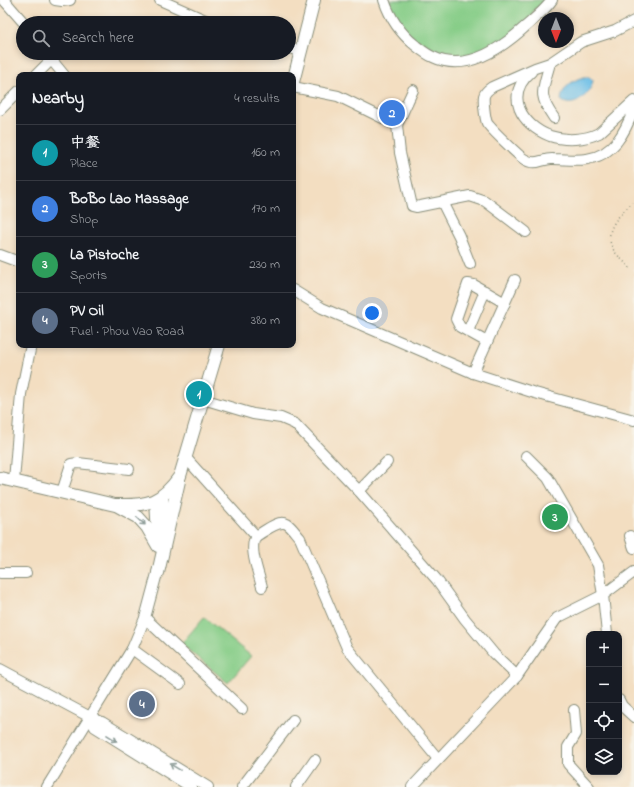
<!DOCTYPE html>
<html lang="en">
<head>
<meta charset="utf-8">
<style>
	:root { --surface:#171b24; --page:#242831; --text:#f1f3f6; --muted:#9ea1a6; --line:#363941; --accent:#c8321e }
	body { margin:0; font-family:"Indie Flower","LXGW WenKai TC",sans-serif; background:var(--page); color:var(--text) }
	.controls { position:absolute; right:12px; bottom:12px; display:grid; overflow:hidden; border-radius:8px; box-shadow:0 2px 6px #0003 }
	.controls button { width:36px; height:36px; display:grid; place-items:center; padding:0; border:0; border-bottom:1px solid var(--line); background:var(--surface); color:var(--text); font:20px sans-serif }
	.compass { position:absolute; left:538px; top:12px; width:36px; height:36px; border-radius:50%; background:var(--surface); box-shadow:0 2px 6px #0003; rotate:180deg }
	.you { position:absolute; left:372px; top:313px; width:14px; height:14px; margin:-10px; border:3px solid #fff; border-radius:50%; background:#1a73e8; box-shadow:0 0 0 6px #1a73e833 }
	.badge { display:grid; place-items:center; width:26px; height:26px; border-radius:50%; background:var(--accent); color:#fff; font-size:13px; font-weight:700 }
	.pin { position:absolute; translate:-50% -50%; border:2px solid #fff; box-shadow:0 1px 4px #0006 }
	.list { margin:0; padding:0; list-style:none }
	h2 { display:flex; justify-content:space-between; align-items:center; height:52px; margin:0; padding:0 16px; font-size:17px }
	h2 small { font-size:13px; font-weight:400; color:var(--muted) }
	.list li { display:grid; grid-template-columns:26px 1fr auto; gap:12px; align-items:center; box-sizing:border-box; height:56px; padding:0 16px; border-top:1px solid var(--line) }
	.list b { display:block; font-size:15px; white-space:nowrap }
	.list p { margin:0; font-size:13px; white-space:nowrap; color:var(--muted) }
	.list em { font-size:13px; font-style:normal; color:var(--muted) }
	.icon { flex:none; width:22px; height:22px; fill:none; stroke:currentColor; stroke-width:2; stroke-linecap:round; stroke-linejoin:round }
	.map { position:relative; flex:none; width:634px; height:787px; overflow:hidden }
	.search { position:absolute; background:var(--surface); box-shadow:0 2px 6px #0003; left:16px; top:16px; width:280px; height:44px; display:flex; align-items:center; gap:10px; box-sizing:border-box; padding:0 14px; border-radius:22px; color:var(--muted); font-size:15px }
	.panel { position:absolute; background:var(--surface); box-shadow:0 2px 6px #0003; left:16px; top:72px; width:280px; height:276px; border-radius:8px }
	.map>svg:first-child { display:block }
</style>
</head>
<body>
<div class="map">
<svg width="634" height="787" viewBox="0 0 634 787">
	<rect width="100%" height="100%" fill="#f7f3e8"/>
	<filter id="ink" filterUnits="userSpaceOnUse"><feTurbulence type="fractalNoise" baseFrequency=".025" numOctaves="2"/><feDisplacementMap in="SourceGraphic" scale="8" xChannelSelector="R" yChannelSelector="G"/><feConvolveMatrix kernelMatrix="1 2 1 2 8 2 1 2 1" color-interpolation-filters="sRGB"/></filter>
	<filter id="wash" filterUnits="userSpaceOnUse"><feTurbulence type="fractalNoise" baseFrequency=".012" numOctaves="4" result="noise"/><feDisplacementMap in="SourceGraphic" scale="16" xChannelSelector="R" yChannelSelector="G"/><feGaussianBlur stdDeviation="0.9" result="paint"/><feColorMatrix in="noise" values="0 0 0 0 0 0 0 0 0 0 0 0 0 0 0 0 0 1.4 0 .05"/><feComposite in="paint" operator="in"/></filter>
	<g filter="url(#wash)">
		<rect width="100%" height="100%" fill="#f3dec1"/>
		<g fill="#87cd88" stroke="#53855e">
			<path d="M389,0H551L548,10L535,8L523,33L471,60L442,56L422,49L390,13Z"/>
			<path d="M204,617L251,656L228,683L181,644Z"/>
		</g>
		<path fill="#6bbee7" stroke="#457e8e" d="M584,77H589L593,80C592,93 573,111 561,100C562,88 572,80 584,77Z"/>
	</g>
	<g filter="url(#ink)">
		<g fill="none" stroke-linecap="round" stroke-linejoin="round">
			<defs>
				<g id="minor">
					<path d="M4,0L24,23"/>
					<path d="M55,0L62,1L70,0"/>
					<path d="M160,0L212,23"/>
					<path d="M384,0C390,18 400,33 415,45C420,49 426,54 433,57C466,73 502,48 526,26C535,18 545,10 552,0"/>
					<path d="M634,21L615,31L581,42L550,63L535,68L492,87C489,89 485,92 484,96C483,101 485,118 487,123C491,129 518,155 524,159C536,167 542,158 553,159C564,159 576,161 587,159C614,155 625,132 634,109"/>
					<path d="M289,48L301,51"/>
					<path d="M46,53L64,75"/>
					<path d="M550,63C543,90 537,94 554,118"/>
					<path d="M531,72C504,95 521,125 550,136C565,141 585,140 599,133L634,101"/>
					<path d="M36,75L51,60"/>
					<path d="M293,87L338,96L397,125L400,153L412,206L416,207L470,196L485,201L526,232"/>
					<path d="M0,110L19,91"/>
					<path d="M397,125L413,90"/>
					<path d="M442,202L459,236L470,264"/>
					<path d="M0,255L19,262"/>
					<path d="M293,290L322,308L473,373L535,393L634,420"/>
					<path d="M468,331L485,291"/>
					<path d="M487,342L460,327L456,319L468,284L474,285L505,303"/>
					<path d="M473,373L515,280"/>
					<path d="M203,399L253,414L281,418L295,424L359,491L437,580L465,619L494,654L517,676"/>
					<path d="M526,456L548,478L598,565L603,595L607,634"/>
					<path d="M186,458L256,536C248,548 259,574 262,587"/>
					<path d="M14,481L21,394L31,345"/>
					<path d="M359,491L387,462"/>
					<path d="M62,492L71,464L78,463L129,469"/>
					<path d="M163,497L164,508L163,532"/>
					<path d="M155,500L157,535"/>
					<path d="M256,536C264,532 278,519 287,524C292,527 296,534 300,538L347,648L438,759"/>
					<path d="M630,536L634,548"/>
					<path d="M0,573H26"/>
					<path d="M145,618L242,709"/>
					<path d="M132,649L180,684"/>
					<path d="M0,669L90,717"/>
					<path d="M619,700L622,706L634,717"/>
					<path d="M574,710L576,734L568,747V764L589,787"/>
					<path d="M47,787L132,649L145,618L159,566"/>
					<path d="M191,787L95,727L90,717L102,722L208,787"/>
					<path d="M242,787L293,720"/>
					<path d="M296,787L315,760"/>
					<path d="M412,787L517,676L557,618L603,595L634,572"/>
				</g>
				<g id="major">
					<path d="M293,82L314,0"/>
					<path d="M0,478L115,505C148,506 161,503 180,476L219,345"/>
					<path d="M118,506L138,517L147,527L158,546"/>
					<path d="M158,573L179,481"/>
				</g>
			</defs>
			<use href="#minor" stroke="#898e7a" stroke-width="12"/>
			<use href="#major" stroke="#898e7a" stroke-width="14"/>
			<path stroke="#898e7a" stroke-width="1.5" stroke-dasharray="1 3" stroke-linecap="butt" d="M630,268C625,262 617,256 613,249C602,229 621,214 634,201"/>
			<use href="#minor" stroke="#fff" stroke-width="10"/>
			<use href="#major" stroke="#fff" stroke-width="12"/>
		</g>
		<defs><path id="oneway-shaft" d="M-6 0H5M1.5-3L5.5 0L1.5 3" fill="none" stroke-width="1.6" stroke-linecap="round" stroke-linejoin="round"/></defs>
		<g stroke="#8f9e9a">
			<use href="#oneway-shaft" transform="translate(141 521) rotate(44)"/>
			<use href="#oneway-shaft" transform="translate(112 738) rotate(32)"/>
			<use href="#oneway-shaft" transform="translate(175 767) rotate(-149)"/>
		</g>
	</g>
</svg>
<div class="controls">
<button>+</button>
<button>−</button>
<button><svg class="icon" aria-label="locate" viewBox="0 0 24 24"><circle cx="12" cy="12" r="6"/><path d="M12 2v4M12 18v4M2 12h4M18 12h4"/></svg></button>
<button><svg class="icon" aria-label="layers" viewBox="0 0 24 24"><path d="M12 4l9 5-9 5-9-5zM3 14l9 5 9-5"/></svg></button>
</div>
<svg class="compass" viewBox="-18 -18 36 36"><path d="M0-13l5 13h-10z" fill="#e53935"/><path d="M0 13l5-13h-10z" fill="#9ea1a6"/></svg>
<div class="you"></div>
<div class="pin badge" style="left:199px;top:394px;background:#0f9aa8">1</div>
<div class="pin badge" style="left:392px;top:113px;background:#3f7fe0">2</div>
<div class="pin badge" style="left:555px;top:517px;background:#2e9e5b">3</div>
<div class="pin badge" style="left:142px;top:704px;background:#5c6f8a">4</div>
<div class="search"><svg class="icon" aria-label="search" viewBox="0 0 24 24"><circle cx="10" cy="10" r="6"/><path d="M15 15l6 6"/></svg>Search here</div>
<section class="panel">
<h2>Nearby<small>4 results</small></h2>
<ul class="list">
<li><span class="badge" style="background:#0f9aa8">1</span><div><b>中餐</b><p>Place</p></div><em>160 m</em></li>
<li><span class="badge" style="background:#3f7fe0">2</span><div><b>BoBo Lao Massage</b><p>Shop</p></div><em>170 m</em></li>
<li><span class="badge" style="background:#2e9e5b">3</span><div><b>La Pistoche</b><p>Sports</p></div><em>230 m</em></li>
<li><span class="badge" style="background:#5c6f8a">4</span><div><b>PV Oil</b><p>Fuel · Phou Vao Road</p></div><em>380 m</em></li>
</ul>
</section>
</div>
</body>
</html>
